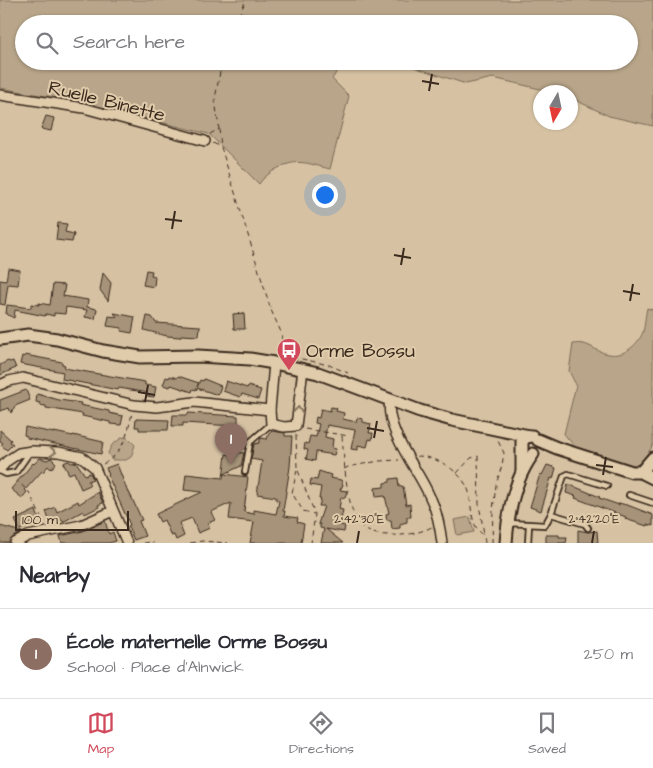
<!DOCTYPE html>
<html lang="en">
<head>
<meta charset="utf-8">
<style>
	:root { --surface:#fff; --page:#f2f2f3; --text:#2b2b33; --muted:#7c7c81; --line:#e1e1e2; --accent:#d1495b }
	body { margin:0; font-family:"Architects Daughter",sans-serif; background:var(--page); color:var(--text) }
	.compass { position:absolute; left:533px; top:85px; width:45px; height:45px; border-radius:50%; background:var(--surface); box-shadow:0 1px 4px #0004; rotate:189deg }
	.scale { position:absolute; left:15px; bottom:12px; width:114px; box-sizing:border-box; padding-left:5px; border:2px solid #3b2a1e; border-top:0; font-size:14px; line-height:18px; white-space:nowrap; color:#3b2a1e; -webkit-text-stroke:4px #e0ccab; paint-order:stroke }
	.you { position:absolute; left:324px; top:194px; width:18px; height:18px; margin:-12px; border:4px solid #fff; border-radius:50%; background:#1a73e8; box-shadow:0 0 0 8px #1a73e833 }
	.badge { display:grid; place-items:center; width:32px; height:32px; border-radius:50%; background:var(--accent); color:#fff; font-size:16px; font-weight:700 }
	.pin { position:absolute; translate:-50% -41px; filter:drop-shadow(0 1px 2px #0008) }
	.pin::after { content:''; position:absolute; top:26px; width:18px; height:15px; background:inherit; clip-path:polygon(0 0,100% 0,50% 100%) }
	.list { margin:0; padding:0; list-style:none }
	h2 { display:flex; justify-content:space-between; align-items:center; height:65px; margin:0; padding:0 20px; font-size:21px }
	h2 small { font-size:16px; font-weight:400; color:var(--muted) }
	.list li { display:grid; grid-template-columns:32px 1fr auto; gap:15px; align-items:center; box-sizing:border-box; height:90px; padding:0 20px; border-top:1px solid var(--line) }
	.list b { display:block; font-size:19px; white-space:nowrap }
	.list p { margin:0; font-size:16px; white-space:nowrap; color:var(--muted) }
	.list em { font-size:16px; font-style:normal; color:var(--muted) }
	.icon { flex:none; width:28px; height:28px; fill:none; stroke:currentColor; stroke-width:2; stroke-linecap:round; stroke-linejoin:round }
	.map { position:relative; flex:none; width:653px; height:543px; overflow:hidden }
	.search { position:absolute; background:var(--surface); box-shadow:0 1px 4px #0004; left:15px; right:15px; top:15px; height:55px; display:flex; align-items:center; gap:12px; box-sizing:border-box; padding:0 18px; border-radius:28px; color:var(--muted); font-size:19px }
	.sheet { height:155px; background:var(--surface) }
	nav { display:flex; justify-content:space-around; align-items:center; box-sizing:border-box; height:70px; border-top:1px solid var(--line); background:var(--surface); font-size:14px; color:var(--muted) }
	nav a { display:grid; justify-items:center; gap:2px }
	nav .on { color:var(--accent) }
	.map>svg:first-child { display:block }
</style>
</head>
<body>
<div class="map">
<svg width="653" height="543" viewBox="0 0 653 543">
	<rect width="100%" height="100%" fill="#d6c2a3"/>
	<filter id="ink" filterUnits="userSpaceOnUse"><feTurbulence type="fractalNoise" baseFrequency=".02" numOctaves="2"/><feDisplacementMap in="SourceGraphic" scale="10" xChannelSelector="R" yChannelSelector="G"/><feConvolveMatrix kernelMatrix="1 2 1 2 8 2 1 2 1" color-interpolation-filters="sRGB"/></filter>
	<g filter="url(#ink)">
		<g fill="#b9a68a" stroke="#7a6854">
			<path d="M0,0H653V126L609,116L571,98L570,92H553L493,78L466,84L395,61H629V24H24V61H344L332,79L349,96L330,169C306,163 296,157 273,171C267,175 263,178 259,184L209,134L69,100L0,88Z"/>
			<path d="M647,308L653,310V445L643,461L637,465L625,464L577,449L564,434L576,385L569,371L573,344C590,341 594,352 609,354C624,357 638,345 643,332C645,325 645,316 647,308Z"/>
			<path d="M123,437L128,438L135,445L131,457L126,460H112L108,453L112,445Z"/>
			<path d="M470,517L474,532L457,535L454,520Z"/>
		</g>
		<g fill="#a69379" stroke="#3b2a1e">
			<path d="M46,116L54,118L51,131L41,129Z"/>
			<path d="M58,223L67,224L65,232L74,234L72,242L56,240Z"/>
			<path d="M8,268L20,270L18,285L8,284L5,305L0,304V280L6,281Z"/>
			<path d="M146,270L152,271L151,275L155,276L154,287L143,285Z"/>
			<path d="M103,273L111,283L108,301L100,290Z"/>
			<path d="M53,284L65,285L63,296L88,300L87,307L97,309L95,319L85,317L87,310L66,307L65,314L54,313V316L46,314L45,316L15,310L14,318L6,314L7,305L31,308V304L39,305V303L50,305Z"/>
			<path d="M114,313L135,317L132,333L121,331L122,328L107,326L109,316L117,317Z"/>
			<path d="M244,313L245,329H234L233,314Z"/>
			<path d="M147,316L152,317L156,323L200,326L199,336L181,335L180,337L167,336L144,330Z"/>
			<path d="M25,355L62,362V364L65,365L64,368L145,382V385L156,387L154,397L147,396V393L143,392L119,388L118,390L62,379L63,372L20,364L22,356L25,357Z"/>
			<path d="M8,361L10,362L13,361L16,368L0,375V365Z"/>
			<path d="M170,376L177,378L178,376L199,383L197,387L200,380L203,381L204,379L221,386L218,395L197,388L196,390L193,389L192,392L171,385L170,387L163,385L166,377L169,378Z"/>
			<path d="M226,381L247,388L248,386L261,390L258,399L242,394L240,397L223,391Z"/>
			<path d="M26,390L30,400L15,406L11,413L9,408L0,411V400Z"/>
			<path d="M37,394L59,400L81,403L80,405L109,411V413L123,416L121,425L110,424V422L82,416L83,414L46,408V406L39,405L40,403L36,402Z"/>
			<path d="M331,407L337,408L336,411L344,413L343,419L356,422L357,418L363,419V422L371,424L369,433H373L372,440L369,439L367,447L358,445V450L351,449L355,430L327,425L325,437L333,439L332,448L336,449L334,455L316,452L315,461L306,459L308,450L304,449L305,443L308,444L310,436L316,437L319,424L315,423L316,417L319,418L321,409L330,411Z"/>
			<path d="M188,413L238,416V424H235V426L183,423V426H172L173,415H188Z"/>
			<path d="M136,419L169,420L168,430H139V427H135Z"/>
			<path d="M25,427L54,433V432L73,436V435L103,442L101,454L27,438V436L24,435Z"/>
			<path d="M0,430L11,440L10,442L13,444L7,450L1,445L3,443L0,441Z"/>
			<path d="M272,431L285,433V436H292L290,467L283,511H285L284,516L298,518L297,522L304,524L301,543H250L254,522L229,519L231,503L211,512L215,520L208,523L210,528L198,533L192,518L179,523L184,536L176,540L174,535L171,536L164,520L160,522L156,514L202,492L184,490L186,474L223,478L226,454L236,456V452L244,453L241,466L224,474L248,477L244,512L254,514V510L276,514L279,501L276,500V497L257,494L262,461L251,459L254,444L259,443L261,438L267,439L268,435Z"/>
			<path d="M40,458L47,460L51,458L56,463L51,469L48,466L43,472L42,471L25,490L27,492L22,498L11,489L33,463L34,464Z"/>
			<path d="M68,461L72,463L76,462L85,475L90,473L93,479L88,481L90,485L81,489L74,472L69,474L63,463Z"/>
			<path d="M117,464L125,485L128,493L129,492L142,520L139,521L145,536L134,540L128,526L130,525L108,476L109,475L106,468Z"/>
			<path d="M547,465L556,468L553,479L551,478L541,511L530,507L540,474L542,475Z"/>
			<path d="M319,471L331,475L330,478L341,480L343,485L340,490L347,491L345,498L341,497L339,509L343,510L340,525L345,526L344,532L326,529L343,543H321L324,529L320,528V524H318L324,506H319L321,499H319L321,487L310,485L311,479L317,480Z"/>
			<path d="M398,478L399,487L403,486L406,505L410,504L411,517H407V522L400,524V528L392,529L391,520H387L386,514L389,513L385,496L376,497L375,488L384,487V483L390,482V479Z"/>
			<path d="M568,484L600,497L599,498L619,505V503L630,506L653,515V526L647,524V526L625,519L626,517L575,498L576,496L566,493Z"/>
			<path d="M98,492L103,503L98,505L99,507L85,514L83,511L63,522L60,518L50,523L46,511L55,507L57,512L78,501L79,504Z"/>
			<path d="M36,510L39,520L20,530L15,520Z"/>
			<path d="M105,521L109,534L113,532L116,541L109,543H62L60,536L83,531Z"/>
			<path d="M0,526L22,532L12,538L9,543H0Z"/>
			<path d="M578,530L588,532L597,531L598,543H578Z"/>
			<path d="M546,535H559V537H567L566,543H546Z"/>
		</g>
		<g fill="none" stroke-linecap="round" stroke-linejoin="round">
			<defs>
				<g id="lane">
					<path d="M0,471L6,474L16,472L30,452"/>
					<path d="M245,472L250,442L271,424"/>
					<path d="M629,495L653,503"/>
					<path d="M551,514L585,524L588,528"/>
					<path d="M509,523L545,525L551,514L564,476L568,474L607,486"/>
					<path d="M528,543L529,525"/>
				</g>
				<g id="street">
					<path d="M0,95L84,108L205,141"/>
					<path d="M274,363L270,410L271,424L284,427L296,426L303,369"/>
					<path d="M0,385L9,381L23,378L134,405L157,407L194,402L270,410"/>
					<path d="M390,400C384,429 418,469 429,495C437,510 440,526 442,543"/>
					<path d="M0,469L7,461L19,453L32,451L58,452L82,457L95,468L127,543"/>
					<path d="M15,543L28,536L81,525L113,511"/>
				</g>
				<g id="secondary">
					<path d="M0,339L28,335L57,339L103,351L140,357L198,356L250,359L274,363L318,373L420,411L452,420L529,436"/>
					<path d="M538,440L557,448L632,472H641L653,458"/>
					<path d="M522,470V441L526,437L532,436"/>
					<path d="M641,472L653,478"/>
					<path d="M506,543C508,513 515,478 533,454"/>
				</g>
			</defs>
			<use href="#lane" stroke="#3b2a1e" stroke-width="8"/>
			<use href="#street" stroke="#3b2a1e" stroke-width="12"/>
			<use href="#secondary" stroke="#3b2a1e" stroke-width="15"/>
			<g stroke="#3b2a1e" stroke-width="1" stroke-dasharray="5 4" stroke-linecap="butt">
				<path d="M235,24L246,0"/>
				<path d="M219,129L221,147"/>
				<path d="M210,134L219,129L215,99L222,61"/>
				<path d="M213,143L221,147L271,310L281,332L284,354"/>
				<path d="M284,355L329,365L348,373"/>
				<path d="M305,429L349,436"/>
				<path d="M296,435L297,468L315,514L311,543"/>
				<path d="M342,436C344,457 346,512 361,526C369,534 380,535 390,535C405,536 419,533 432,527"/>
				<path d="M417,456C437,456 463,472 469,492C471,503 471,518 476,527C481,535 484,532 485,543"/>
				<path d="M103,464C123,454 128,433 132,413"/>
				<path d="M344,469L348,467L379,461L399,460"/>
				<path d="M297,470L292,493L303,511L314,514"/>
				<path d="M457,473L471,458L478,456L479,504L484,534"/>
				<path d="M15,479L29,492L44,523"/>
				<path d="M143,543L150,542L153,543"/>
				<path d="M190,543L202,541L228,543"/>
				<path d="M492,543L493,510L496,485L502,465L504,453L497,439"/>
			</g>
			<use href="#lane" stroke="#e0ccab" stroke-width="4.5"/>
			<use href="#street" stroke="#e0ccab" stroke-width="9"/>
			<use href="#secondary" stroke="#e0ccab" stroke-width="11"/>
		</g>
		<defs><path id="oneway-chevron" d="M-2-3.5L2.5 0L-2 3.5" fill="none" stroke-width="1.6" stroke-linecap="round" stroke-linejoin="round" transform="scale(1.25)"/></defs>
		<g stroke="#85735d">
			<use href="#oneway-chevron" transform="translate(298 410) rotate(-83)"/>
			<use href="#oneway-chevron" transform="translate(53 452) rotate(5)"/>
		</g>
	</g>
	<path fill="none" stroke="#3b2a1e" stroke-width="2" d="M422,81L439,84M429,91L432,74M165,219L182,221M172,229L175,211M394,255L411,258M401,265L404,248M623,291L640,294M630,301L633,284M138,392L155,395M145,402L148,385M367,428L384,431M374,438L377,421M596,465L613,467M603,475L606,457M357,543L359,531M592,543L594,531"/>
	<defs>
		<symbol id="bus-pin" viewBox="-11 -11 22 30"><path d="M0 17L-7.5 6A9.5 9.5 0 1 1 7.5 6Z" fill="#d1495b" stroke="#e0ccab"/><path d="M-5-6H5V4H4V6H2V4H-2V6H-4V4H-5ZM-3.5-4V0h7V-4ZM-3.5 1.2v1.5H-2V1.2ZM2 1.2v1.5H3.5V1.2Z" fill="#fff"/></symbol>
	</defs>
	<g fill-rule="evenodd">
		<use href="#bus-pin" x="275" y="336" width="28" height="38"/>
	</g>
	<g text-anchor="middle" stroke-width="4" stroke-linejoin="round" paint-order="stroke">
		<g font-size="19" fill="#3b2a1e" stroke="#e0ccab">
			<text transform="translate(107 100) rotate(14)" y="7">Ruelle Binette</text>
		</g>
		<g font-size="19" fill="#3b2a1e" stroke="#e0ccab" text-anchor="start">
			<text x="306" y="357">Orme Bossu</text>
		</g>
	</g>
	<g font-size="12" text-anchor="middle" fill="#3b2a1e" stroke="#e0ccab" stroke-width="4" stroke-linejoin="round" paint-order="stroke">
		<text x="359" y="523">2°42'30"E</text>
		<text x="594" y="523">2°42'20"E</text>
	</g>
</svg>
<svg class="compass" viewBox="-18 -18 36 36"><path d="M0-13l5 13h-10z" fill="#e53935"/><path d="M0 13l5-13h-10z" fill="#7c7c81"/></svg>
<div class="scale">100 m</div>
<div class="you"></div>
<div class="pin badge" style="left:231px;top:464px;background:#8d6e63">1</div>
<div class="search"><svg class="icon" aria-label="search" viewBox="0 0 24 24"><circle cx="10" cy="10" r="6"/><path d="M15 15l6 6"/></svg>Search here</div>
</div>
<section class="sheet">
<h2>Nearby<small></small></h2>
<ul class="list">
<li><span class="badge" style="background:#8d6e63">1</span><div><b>École maternelle Orme Bossu</b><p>School · Place d'Alnwick</p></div><em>250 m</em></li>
</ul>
</section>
<nav>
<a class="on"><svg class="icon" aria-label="map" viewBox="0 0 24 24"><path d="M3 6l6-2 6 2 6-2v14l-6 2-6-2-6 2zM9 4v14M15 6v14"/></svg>Map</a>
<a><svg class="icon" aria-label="directions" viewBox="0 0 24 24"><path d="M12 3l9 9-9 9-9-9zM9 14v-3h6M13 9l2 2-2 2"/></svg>Directions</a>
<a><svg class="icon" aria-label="saved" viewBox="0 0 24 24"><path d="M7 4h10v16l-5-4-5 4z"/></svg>Saved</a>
</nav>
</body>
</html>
